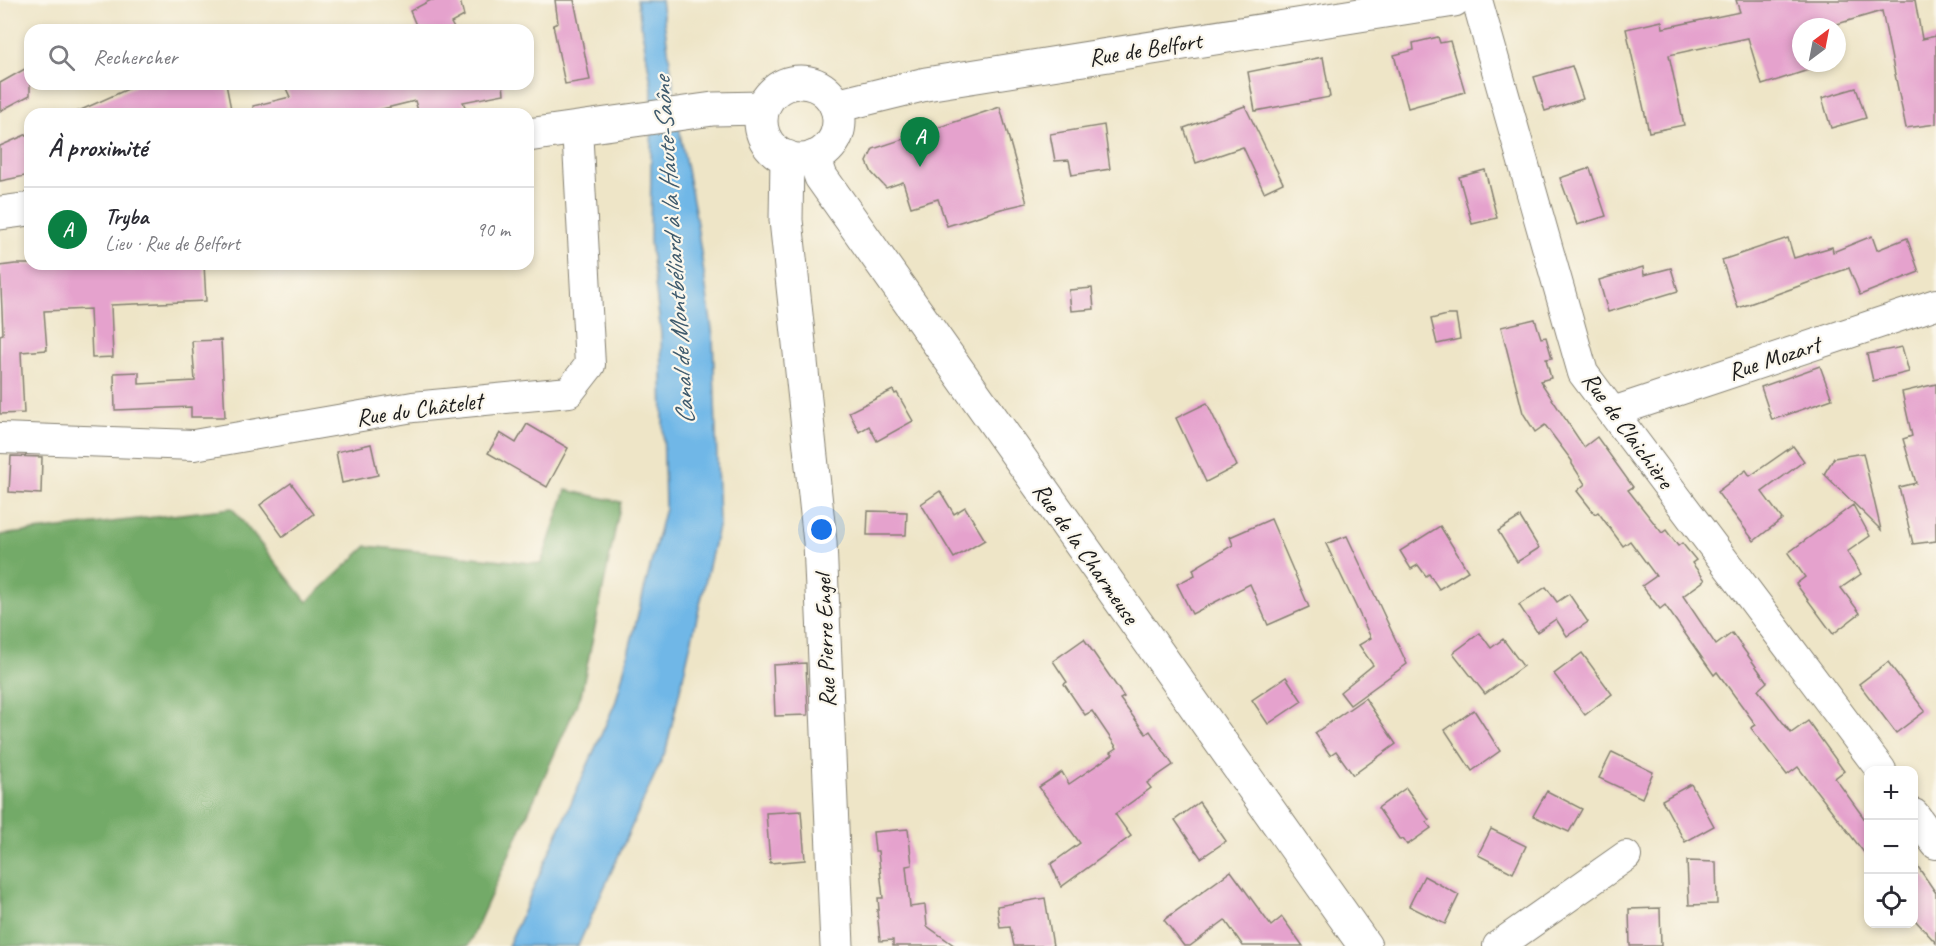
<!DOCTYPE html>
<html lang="fr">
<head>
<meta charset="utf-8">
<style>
	:root { --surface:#fff; --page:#f2f2f3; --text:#2b2b33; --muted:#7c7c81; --line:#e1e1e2; --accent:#0b8043 }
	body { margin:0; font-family:Caveat,sans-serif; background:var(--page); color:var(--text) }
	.controls { position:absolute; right:18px; bottom:18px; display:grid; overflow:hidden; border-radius:12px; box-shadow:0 3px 9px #0003 }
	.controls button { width:54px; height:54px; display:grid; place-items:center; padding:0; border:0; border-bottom:2px solid var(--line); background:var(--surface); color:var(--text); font:30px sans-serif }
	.compass { position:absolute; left:1792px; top:18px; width:54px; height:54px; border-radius:50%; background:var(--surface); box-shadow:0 3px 9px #0003; rotate:32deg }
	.you { position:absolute; left:822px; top:530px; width:21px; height:21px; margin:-15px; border:4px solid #fff; border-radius:50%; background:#1a73e8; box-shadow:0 0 0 9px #1a73e833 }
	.badge { display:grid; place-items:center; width:39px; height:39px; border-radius:50%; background:var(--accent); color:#fff; font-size:20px; font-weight:700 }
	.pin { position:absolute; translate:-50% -50px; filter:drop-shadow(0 2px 3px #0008) }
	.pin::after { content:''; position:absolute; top:32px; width:21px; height:18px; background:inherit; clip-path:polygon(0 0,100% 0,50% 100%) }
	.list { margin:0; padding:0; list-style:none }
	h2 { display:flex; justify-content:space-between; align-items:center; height:78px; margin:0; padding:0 24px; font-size:26px }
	h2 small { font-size:20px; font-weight:400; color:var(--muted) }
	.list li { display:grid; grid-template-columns:39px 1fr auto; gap:18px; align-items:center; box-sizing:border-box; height:84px; padding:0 24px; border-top:2px solid var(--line) }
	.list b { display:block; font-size:22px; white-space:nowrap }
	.list p { margin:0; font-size:20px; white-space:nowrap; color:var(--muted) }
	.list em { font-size:20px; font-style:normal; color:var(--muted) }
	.icon { flex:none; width:33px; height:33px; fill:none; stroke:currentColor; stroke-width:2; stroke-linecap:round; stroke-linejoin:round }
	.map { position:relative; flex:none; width:1936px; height:946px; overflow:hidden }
	.search { position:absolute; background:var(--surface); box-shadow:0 3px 9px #0003; left:24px; top:24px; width:510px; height:66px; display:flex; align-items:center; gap:15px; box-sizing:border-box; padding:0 21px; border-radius:18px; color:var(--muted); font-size:22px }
	.panel { position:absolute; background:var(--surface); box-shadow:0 3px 9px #0003; left:24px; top:108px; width:510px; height:162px; border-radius:18px }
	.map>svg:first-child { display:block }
</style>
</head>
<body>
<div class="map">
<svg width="1936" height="946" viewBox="0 0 1936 946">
	<rect width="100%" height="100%" fill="#fbf7ec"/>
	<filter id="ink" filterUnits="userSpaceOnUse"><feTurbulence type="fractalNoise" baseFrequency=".0167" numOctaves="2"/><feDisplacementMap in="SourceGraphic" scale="12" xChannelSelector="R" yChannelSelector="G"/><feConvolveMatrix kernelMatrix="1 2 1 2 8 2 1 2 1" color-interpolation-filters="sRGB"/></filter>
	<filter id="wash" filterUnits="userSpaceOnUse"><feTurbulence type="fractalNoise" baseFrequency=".008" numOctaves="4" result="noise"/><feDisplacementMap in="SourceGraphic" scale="24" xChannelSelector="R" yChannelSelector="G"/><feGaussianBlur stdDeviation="1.35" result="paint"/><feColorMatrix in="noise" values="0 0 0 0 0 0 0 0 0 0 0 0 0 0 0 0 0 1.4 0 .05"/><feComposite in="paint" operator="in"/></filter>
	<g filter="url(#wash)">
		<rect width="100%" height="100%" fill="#eee5c7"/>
		<path fill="#73aa67" stroke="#486342" stroke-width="1.5" d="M566,490L621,502L581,695L468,946H0V535L232,508L307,602L367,546L541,564Z"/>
		<path fill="#70b7e7" stroke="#466a82" stroke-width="1.5" d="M637,0H661L681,139L695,211L713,336L719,523L666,750L578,946H508L616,701L665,508L661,334L650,242L652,89Z"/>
		<g id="blocks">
			<g fill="#e5a2cd">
				<path d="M431,0H460L464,16L451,23L455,30H418L410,11Z"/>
				<path d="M555,0H574L590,80L565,84L553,25L558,23Z"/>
				<path d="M1736,0H1915L1922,39L1936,36V124L1906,128L1882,11L1827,27H1801V63H1824V65L1762,85L1748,38L1669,55L1684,125L1649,132L1626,29L1662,21L1663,28L1740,12Z"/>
				<path d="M1438,37L1440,43L1450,41L1465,92L1408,108L1394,55L1414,50L1413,43Z"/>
				<path d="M1323,57L1330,97L1255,111L1248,72Z"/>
				<path d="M30,66V95L0,111V83Z"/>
				<path d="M1572,66L1583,99L1545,111L1534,77Z"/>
				<path d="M139,84H226L232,114H72Z"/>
				<path d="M284,84H503L504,94L463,102L466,109L441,114H419L415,101L362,114H254L253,106L290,97Z"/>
				<path d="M1856,88L1866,118L1831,128L1822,98Z"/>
				<path d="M1245,106L1283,183L1264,192L1243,147L1196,163L1184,128Z"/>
				<path d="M1000,107L1027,203L1001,209L947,226L938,199L911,207L903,182L886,188L872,173L867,162L873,149Z"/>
				<path d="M1104,125L1110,169L1072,175L1069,160L1055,161L1050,134Z"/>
				<path d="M30,133V175L0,181V146Z"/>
				<path d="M1590,168L1606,216L1577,225L1560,178Z"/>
				<path d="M1485,170L1497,218L1472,224L1459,177Z"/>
				<path d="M1872,236L1877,250L1907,238L1919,272L1860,295L1849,268L1738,308L1722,260L1788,238L1794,258L1832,247L1833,252Z"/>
				<path d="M15,264H204L206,301L111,305L113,357L92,358L90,309L44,311L47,350L21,352L24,413L0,414V335L3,334L0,266Z"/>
				<path d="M1643,267L1644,275L1671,268L1678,291L1608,312L1599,280Z"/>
				<path d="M1092,288L1094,309L1071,311L1069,290Z"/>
				<path d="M1447,315H1456L1460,339L1437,344L1431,319Z"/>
				<path d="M1535,319L1541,338L1546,337L1552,358L1546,359L1551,378L1540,381L1584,447L1597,437L1633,487L1628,490L1662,533L1666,530L1678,546L1682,543L1696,560L1692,563L1705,580L1683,596L1716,645L1732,633L1767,682L1758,690L1791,733L1808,721L1844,771L1835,778L1869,825V859L1798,767L1787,775L1751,728L1756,725L1717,672L1714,675L1665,605L1660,609L1642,586L1656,576L1630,541L1623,546L1598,512L1595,514L1577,491L1585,484L1572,464V461L1545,425L1535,432L1523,413L1501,327Z"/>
				<path d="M221,340L225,417H191V407L115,410L114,373L139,372V384L195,381L192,341Z"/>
				<path d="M1902,347L1909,372L1873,381L1867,354Z"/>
				<path d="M1820,366L1832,399L1772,420L1761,387Z"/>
				<path d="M1936,384V541L1913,544L1899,487L1916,483L1903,439L1912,436L1902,392Z"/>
				<path d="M893,390L895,394L897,393L913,421L877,441L869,426L859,432L849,412Z"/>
				<path d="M1207,403L1237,466L1206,482L1176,418Z"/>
				<path d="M527,424L568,448L547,487L488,453L500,433L516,443Z"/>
				<path d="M371,444L378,475L342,483L336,452Z"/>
				<path d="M1793,446L1804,461L1762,492L1782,519L1754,541L1717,492L1746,470L1750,476Z"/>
				<path d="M1863,453L1881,530L1824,474L1834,458Z"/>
				<path d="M11,456L42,457L41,494L9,492Z"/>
				<path d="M291,483L314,514L283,537L260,505Z"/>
				<path d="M940,491L954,514L965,507L985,540L954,558L921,504Z"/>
				<path d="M1853,505L1870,536L1847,552L1861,574L1841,588L1860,613L1833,634L1796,584L1805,577L1788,553Z"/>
				<path d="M868,511L907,512L906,535H867Z"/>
				<path d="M1520,517L1539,548L1517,562L1498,531Z"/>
				<path d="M1271,519L1309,607L1268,625L1250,584L1192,614L1177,584L1195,575L1193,569L1233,545L1230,537Z"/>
				<path d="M1440,526L1468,571L1439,589L1429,574L1426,576L1418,565L1411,569L1400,551Z"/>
				<path d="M1347,536L1407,664L1350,705L1340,692L1373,665L1359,645L1371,638L1326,544Z"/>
				<path d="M1546,587L1557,602L1569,594L1588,622L1567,636L1556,619L1537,632L1519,605Z"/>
				<path d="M1480,633L1491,648L1503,639L1523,666L1485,694L1453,653Z"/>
				<path d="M1084,639L1124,697L1120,699L1146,734L1150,731L1173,765L1147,783L1151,788L1115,814L1131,836L1061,887L1051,864L1080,843L1039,787L1062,772L1069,784L1113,754L1111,752L1117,748L1092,711L1085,715L1064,684L1067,682L1053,661Z"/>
				<path d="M1582,653L1612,694L1585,715L1554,674Z"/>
				<path d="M1888,662L1925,711L1896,733L1859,684Z"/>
				<path d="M806,663L808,715L775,716L773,665Z"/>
				<path d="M1286,677L1302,701L1268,724L1252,700Z"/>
				<path d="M1365,698L1396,744L1353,775L1336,751L1330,755L1315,733Z"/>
				<path d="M1474,710L1500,751L1472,771L1445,730Z"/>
				<path d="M1612,752L1653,772L1642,798L1599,778Z"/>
				<path d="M1691,784L1714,826L1685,842L1662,800Z"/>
				<path d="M1406,788L1429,820L1426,822L1431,828L1407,845L1403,839L1400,840L1378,808Z"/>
				<path d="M1547,791L1582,809L1569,832L1533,816Z"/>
				<path d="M1199,802L1226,841L1201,858L1175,820Z"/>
				<path d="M801,811L805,860L770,863L766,813Z"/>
				<path d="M908,829L912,865L906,866L910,907L925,905L927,926L955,946H893V940L880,941L877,910H879L878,898H883L878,851H875L873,832Z"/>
				<path d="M1491,829L1526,846L1513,873L1478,855Z"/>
				<path d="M1687,861L1716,862L1717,904L1689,905Z"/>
				<path d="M1914,861L1936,893V943L1914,919Z"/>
				<path d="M1231,871L1271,926L1282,917L1303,946H1243L1225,920L1190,946H1184L1164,920Z"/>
				<path d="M1424,876L1459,895L1445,924L1409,906Z"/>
				<path d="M1045,898L1053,946H1014L1010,927L1000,928L997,906Z"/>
				<path d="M1660,908L1661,946H1630L1629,909Z"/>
			</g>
		</g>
	</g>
	<g filter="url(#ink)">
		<use href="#blocks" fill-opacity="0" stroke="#858072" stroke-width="1.5"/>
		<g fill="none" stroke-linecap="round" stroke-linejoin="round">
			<defs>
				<g id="minor">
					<path d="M1477,0L1583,373L1881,770"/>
					<path d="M1613,412L1936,304"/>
					<path d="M0,438L194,445L413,407L569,392L590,365L577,128"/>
					<path d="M1914,814L1936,844"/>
					<path d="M1498,946L1626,856"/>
				</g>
				<path id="tertiary" d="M787,157L786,220L820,542L837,946"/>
				<g id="primary">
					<circle cx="800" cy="121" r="39"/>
					<path d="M836,106L926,84L1454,0"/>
					<path d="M528,135L713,109L763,108"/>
					<path d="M814,157L821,177L1365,946"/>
					<path d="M0,213L30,209"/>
				</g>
			</defs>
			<use href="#minor" stroke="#858072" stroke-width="32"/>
			<use href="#tertiary" stroke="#858072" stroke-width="35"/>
			<use href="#primary" stroke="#858072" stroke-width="35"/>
			<use href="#minor" stroke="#fff" stroke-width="30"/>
			<use href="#tertiary" stroke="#fff" stroke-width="33"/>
			<use href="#primary" stroke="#fff" stroke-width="33"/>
		</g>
	</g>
	<g text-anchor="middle" stroke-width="4.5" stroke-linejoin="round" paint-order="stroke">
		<g font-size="24" fill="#1c1c1c" stroke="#fbf7ec">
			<text transform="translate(1145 49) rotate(-9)" y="8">Rue de Belfort</text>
			<text transform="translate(1774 358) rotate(-18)" y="8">Rue Mozart</text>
			<text transform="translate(419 409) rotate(-8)" y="8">Rue du Châtelet</text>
			<text transform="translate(1628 430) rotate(54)" y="8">Rue de Claichière</text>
			<text transform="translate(1086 553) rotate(55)" y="8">Rue de la Charmeuse</text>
			<text transform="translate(825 641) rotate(-92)" y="8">Rue Pierre Engel</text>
		</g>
		<g font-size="26" font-style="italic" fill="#3e5a6d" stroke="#fbf7ec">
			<text transform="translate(673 251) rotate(-94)" y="9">Canal de Montbéliard à la Haute-Saône</text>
		</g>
	</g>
</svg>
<div class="controls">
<button>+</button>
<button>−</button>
<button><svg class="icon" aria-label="locate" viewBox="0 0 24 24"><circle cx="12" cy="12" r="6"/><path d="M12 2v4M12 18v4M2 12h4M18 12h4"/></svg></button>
</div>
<svg class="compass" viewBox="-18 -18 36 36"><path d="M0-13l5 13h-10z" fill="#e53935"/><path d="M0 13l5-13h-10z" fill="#7c7c81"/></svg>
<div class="you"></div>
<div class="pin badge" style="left:920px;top:167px">A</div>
<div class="search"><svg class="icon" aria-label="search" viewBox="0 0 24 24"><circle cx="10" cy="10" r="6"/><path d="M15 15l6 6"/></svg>Rechercher</div>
<section class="panel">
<h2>À proximité<small></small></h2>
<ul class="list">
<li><span class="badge">A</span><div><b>Tryba</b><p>Lieu · Rue de Belfort</p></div><em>90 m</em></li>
</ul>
</section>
</div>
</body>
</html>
